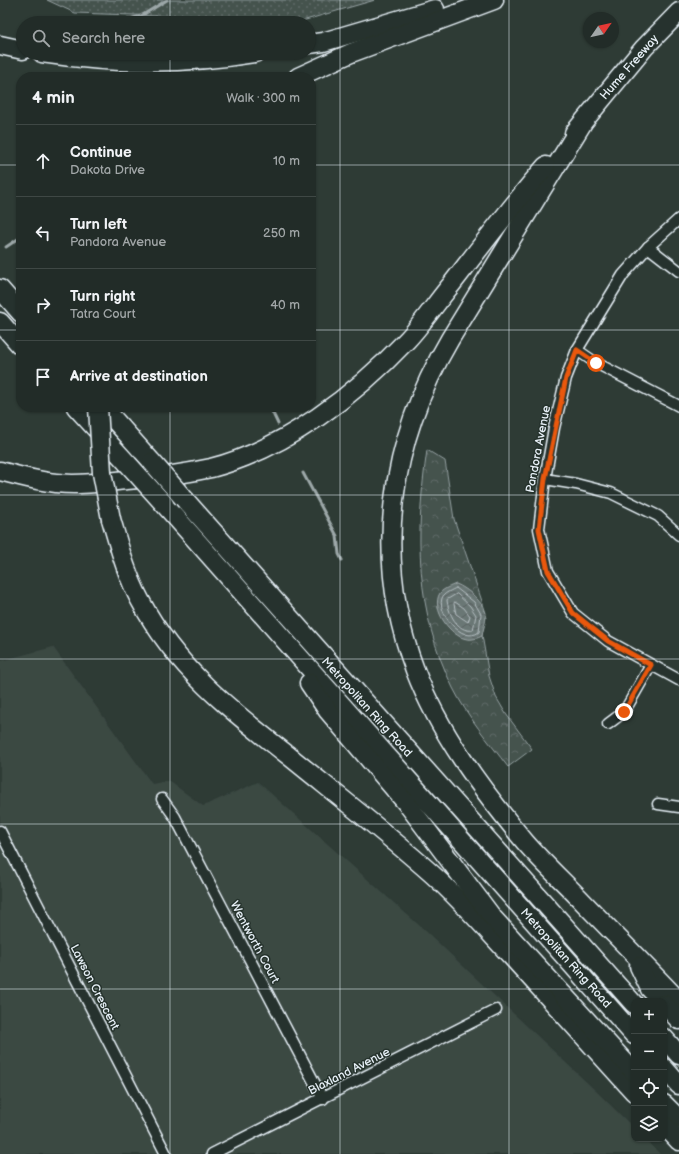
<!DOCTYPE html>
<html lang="en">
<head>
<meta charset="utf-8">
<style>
	:root { --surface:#222c28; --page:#2a3430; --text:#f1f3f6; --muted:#a2a7a8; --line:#3f4845 }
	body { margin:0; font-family:"Balsamiq Sans",sans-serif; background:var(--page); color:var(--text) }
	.controls { position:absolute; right:12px; bottom:12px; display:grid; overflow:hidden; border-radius:8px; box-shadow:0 1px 3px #0004 }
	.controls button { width:36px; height:36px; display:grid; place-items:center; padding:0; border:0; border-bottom:1px solid var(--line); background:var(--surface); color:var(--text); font:20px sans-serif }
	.compass { position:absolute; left:583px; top:12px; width:36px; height:36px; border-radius:50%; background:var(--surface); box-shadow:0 1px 3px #0004; rotate:56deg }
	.stop { position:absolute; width:12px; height:12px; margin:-9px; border:3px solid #ea580c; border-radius:50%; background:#fff }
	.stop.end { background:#ea580c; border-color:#fff; box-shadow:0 1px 4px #0008 }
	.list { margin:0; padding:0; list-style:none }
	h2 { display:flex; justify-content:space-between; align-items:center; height:52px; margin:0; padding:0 16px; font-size:17px }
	h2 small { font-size:13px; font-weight:400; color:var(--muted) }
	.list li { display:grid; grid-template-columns:26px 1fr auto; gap:12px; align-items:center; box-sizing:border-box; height:72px; padding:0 16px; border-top:1px solid var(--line) }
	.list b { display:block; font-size:15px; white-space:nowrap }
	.list p { margin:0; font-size:13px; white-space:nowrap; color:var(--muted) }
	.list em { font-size:13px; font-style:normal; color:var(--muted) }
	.icon { flex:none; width:22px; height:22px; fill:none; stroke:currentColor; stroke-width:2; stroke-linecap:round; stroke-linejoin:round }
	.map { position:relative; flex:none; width:679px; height:1154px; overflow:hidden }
	.search { position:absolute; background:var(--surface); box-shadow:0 1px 3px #0004; left:16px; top:16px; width:300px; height:44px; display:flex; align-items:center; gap:10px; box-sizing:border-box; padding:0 14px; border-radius:22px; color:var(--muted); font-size:15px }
	.panel { position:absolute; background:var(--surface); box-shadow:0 1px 3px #0004; left:16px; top:72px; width:300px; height:340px; border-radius:16px }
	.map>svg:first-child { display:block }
</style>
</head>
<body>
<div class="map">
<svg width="679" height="1154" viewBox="0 0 679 1154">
	<defs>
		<pattern id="grass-dots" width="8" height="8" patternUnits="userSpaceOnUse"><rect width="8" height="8" fill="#45524e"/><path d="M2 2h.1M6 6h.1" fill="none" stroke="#606b68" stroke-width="1.8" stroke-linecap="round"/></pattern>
		<pattern id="forest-crowns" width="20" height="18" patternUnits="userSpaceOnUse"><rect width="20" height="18" fill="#45524e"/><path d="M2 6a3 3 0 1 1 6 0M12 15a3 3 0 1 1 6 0" fill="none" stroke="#606b68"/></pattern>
		<pattern id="water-waves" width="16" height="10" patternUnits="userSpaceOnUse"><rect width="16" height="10" fill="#6b7775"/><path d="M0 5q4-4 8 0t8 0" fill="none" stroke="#586060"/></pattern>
	</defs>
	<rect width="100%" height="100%" fill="#2e3b35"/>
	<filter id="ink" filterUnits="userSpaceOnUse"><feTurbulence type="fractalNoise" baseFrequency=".025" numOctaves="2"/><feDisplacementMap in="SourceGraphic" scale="8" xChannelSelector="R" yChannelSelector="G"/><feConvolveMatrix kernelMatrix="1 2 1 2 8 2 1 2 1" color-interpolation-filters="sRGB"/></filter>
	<g filter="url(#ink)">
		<path fill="#3b4843" d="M53,647L152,784L169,781L203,806L258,782L430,935L597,1092L634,1128V1139H645L660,1154H0V661Z"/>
		<path fill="url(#grass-dots)" stroke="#96a2a3" d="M47,0H375L302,21L75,13Z"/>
		<path fill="url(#forest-crowns)" stroke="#96a2a3" d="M427,450L445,461L454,519L486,613L482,635L489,676L496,697L506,714L532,749L508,767C489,742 467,716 453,688C415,611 415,534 427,450Z"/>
		<path fill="url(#water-waves)" stroke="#9da8a9" d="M456,584C467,588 485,603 486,616C486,622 483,629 482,636C478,638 472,640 467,639C451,637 430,609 440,593C443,589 451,586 456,584Z"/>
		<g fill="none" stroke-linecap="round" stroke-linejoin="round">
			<g stroke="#b6c0c4" stroke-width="1">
				<path d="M456,588L474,602L481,614L479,632C463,645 434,611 443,596C445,593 452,590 456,588Z"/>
				<path d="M457,594L470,606L476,615L473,630C457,633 448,612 447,600Z"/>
				<path d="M455,602L464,608L470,616L468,622L456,614L454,604Z"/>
			</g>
			<g stroke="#9da8a9" stroke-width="3">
				<path d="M114,23L141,16L167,0"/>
				<path d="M65,77L66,75"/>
				<path d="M6,247L21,237"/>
				<path d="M270,407L278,424"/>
				<path d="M303,473L337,536L339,554L342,560"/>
			</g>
			<defs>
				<g id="street">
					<path d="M679,219L648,247L623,275L577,350L566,378L554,428L545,479L539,529L548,571L573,613L608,641L679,680"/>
					<path d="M648,247L679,271"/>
					<path d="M577,350L596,363L679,406"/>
					<path d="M545,479L576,484L611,493L658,516L679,535"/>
					<path d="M608,724L624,712L651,665"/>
					<path d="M162,799L175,817L323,1099"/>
					<path d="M658,804L679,807"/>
					<path d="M0,831L166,1154"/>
					<path d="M212,1154L496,1010"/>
				</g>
				<g id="highway">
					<path d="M309,44L323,42L435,9"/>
					<path d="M0,45L23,50"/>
					<path d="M42,53C113,64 184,65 255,53"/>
					<path d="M298,77L351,53L494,0"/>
					<path d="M582,124L450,339C390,441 372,557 415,670C439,733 482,790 525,842C544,864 565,883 584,903C616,936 648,968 679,1001"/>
					<path d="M574,133L644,48L679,12"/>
					<path d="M0,289L21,313"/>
					<path d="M0,322L21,346"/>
					<path d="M76,407L128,464"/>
					<path d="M103,407L152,462"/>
					<path d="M0,471C19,476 37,481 56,483C79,486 104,482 127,480C155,478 183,474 211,468C285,449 355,395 407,340C423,323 436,303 451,285C482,245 513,204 546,166"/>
					<path d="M186,501L634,1004"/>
					<path d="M164,504L634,1035"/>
					<path d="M111,519C119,546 126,574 140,600C176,668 230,710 289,756C337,795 386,833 432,874C461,900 486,929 512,957C553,1002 593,1047 634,1092"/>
					<path d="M309,683L328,711L408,805L493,918L634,1072"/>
					<path d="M639,966L650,989L661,1001"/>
					<path d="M664,1004L679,1020"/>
					<path d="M664,1038L679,1055"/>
					<path d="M664,1068L679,1085"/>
					<path d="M664,1104L679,1119"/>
					<path d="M664,1125L679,1141"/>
				</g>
			</defs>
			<use href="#street" stroke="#e8f1f8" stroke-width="13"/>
			<use href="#highway" stroke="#e8f1f8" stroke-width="21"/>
			<use href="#street" stroke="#26332d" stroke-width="10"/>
			<use href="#highway" stroke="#26332d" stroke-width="18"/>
			<defs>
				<g id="highway-bridge">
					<path d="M98,407L102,473L111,519"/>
					<path d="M152,462L186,501"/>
					<path d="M128,464L164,504"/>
				</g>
			</defs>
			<use href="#highway-bridge" stroke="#e8f1f8" stroke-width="21" stroke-linecap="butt"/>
			<use href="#highway-bridge" stroke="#26332d" stroke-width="18"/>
		</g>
	</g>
	<g fill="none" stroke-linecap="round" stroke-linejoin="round" filter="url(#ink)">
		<path stroke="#ea580c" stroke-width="5" d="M596,363L577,350L566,378L545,479L539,529L548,571L573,613L608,641L651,665L624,712"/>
	</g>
	<path fill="none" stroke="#e8f1f8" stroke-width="1" stroke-opacity="0.55" d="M170,0V23M340,0V1154M509,0V1154M170,53V77M0,165H21M311,165H679M0,330H21M311,330H679M170,407V1154M0,495H679M0,659H679M0,824H679M0,989H679"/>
	<g text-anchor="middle" stroke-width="3" stroke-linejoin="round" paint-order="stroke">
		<g font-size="12" fill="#e8f1f8" stroke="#26332d">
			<text transform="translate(629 67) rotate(-49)" y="4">Hume Freeway</text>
			<text transform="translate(538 449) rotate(-79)" y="4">Pandora Avenue</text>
			<text transform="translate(367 707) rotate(48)" y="4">Metropolitan Ring Road</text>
			<text transform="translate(255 942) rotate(62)" y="4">Wentworth Court</text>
			<text transform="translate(566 958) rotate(48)" y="4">Metropolitan Ring Road</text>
			<text transform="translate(95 987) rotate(63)" y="4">Lawson Crescent</text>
			<text transform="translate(349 1071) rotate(-27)" y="4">Blaxland Avenue</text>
		</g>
	</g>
</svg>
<div class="controls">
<button>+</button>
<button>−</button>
<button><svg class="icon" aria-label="locate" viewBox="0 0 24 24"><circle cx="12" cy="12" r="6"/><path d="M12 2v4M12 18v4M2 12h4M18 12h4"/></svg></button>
<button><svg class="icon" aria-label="layers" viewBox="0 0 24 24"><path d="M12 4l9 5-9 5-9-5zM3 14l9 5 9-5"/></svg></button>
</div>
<svg class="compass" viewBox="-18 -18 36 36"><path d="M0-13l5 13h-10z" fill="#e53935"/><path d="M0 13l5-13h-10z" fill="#a2a7a8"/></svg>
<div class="stop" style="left:596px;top:363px"></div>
<div class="stop end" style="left:624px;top:712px"></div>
<div class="search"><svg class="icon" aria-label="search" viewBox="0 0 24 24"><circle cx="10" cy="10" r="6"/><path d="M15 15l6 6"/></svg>Search here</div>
<section class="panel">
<h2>4 min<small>Walk · 300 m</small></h2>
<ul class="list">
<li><svg class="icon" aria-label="ahead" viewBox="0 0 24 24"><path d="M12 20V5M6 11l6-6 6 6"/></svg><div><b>Continue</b><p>Dakota Drive</p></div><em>10 m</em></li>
<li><svg class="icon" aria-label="left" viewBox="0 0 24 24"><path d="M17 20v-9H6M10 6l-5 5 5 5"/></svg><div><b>Turn left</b><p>Pandora Avenue</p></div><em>250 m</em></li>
<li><svg class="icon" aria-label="right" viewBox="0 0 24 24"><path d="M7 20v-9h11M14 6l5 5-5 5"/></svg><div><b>Turn right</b><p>Tatra Court</p></div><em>40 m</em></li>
<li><svg class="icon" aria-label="arrive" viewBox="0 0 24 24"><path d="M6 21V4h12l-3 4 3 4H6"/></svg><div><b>Arrive at destination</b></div></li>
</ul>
</section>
</div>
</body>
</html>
